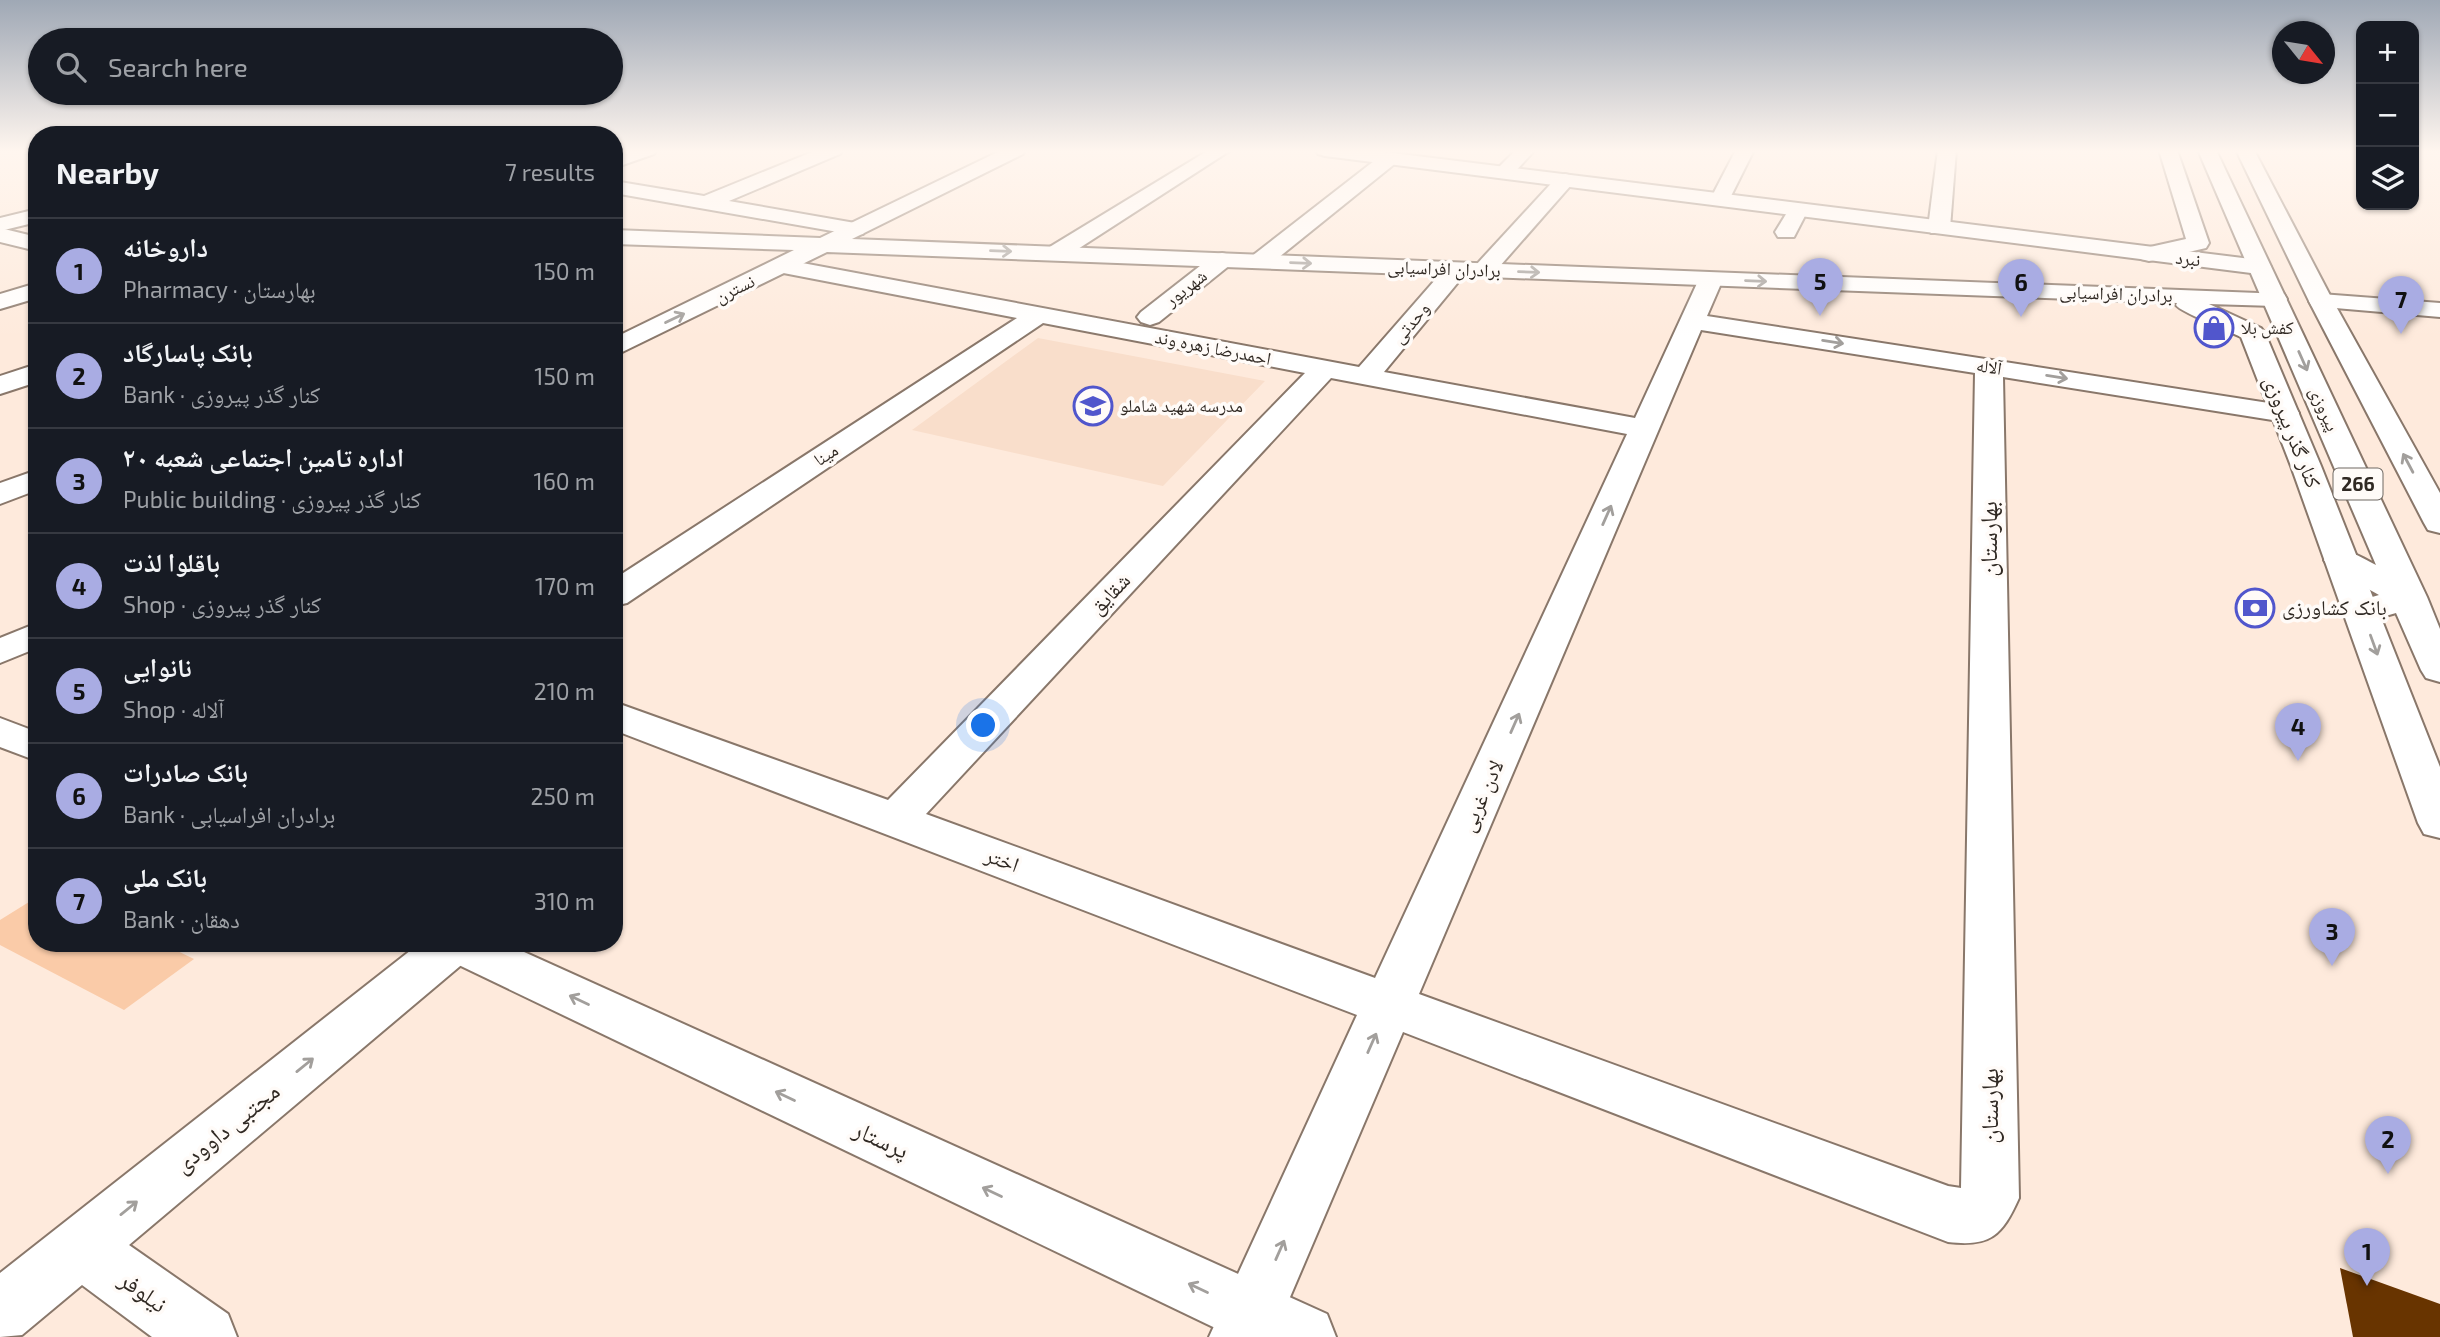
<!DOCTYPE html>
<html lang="en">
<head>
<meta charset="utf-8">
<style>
	:root { --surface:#171b24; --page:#242831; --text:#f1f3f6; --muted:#9ea1a6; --line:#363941; --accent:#a9ace3 }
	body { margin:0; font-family:"Exo 2","Noto Naskh Arabic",sans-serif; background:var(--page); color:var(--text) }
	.controls { position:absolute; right:21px; top:21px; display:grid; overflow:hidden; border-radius:14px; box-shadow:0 2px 5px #0004 }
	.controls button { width:63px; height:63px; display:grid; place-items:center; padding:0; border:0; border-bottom:2px solid var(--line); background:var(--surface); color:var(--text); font:35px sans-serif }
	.compass { position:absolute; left:2272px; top:21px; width:63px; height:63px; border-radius:50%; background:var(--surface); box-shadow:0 2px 5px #0004; rotate:120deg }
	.you { position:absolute; left:984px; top:726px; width:24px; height:24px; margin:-18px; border:5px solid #fff; border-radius:50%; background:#1a73e8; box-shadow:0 0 0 10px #1a73e833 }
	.badge { display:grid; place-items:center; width:46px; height:46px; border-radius:50%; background:var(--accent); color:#111; font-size:23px; font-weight:700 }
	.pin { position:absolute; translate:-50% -58px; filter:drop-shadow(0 2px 4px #0008) }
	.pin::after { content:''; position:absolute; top:37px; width:24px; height:21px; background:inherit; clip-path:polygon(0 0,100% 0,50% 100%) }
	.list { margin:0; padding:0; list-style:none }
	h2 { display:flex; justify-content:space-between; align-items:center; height:91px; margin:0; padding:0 28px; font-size:30px }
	h2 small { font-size:23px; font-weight:400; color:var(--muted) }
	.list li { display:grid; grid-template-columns:46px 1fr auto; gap:21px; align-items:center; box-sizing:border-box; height:105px; padding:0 28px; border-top:2px solid var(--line) }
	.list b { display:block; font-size:26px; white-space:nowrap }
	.list p { margin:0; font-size:23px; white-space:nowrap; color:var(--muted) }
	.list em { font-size:23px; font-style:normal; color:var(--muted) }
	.icon { flex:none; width:38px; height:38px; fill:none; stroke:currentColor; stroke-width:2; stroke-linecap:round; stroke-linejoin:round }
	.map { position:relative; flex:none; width:2440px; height:1337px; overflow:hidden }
	.search { position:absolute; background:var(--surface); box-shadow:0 2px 5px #0004; left:28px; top:28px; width:595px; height:77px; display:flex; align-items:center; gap:18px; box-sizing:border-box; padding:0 24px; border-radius:38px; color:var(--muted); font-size:26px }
	.panel { position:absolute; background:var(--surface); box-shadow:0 2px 5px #0004; left:28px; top:126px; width:595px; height:826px; border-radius:28px }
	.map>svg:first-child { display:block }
</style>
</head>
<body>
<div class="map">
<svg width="2440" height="1337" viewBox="0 0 2440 1337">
	<rect width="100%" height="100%" fill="#feeadc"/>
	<path fill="#f9decb" d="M1038,338L1265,381L1163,486L912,430Z"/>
	<path fill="#facba8" d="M37,897V943H161L194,959L124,1010L0,945V920Z"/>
	<path fill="#683400" d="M2340,1268L2440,1304V1337H2353Z"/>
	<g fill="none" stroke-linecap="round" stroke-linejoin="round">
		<defs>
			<g id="street">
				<path d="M630,150H656L654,154L614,168V155Z"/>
				<path d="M817,150H842L840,154L729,201L855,223L863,224L866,229L863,234L855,235L614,193V181L704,196Z"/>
				<path d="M1209,150H1231L1064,258H1048L1045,253L1048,248Z"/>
				<path d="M1516,150H1535L1511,176H1497L1494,172Z"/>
				<path d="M1736,150H1754L1727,204H1713L1710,200Z"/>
				<path d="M1938,150H1956L1950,228L1947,233H1931L1928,228Z"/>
				<path d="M1390,152L1397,154L1399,158L1397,162L1268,266H1252L1249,261L1252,256L1383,154Z"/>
				<path d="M1565,174L1572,176L1575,180L1572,184L1492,275H1476L1472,270L1476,265L1558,176Z"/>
				<path d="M1798,204L1805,206L1808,210L1794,237H1778L1775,232L1791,206Z"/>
				<path d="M0,228L37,237V251L0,242Z"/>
				<path d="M1222,253L1230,255L1233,260L1230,265L1159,322L1150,325L1141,322L1137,317L1141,312L1214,255Z"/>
				<path d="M781,259L1359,367L1449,264H1465L1469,269L1384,372L1635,418L1699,279L1703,274H1719L1723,279L1707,316L2295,407L2299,413L2295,419L2285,422L2003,377L2019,1198C2002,1236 1990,1247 1948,1242L1403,1032L1273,1337H1209L1357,1015L614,730V702L888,800L1305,373L1043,323L627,603L614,606V579L1017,318L773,271L769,266L773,261ZM1701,330L1975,373L1961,1188L1948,1186L1419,994ZM1331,378L1627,434L1375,978L926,814Z"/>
				<path d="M37,283V298L0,309V294Z"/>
				<path d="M37,364V382L0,394V376Z"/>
				<path d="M37,470V490L0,504V483Z"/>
				<path d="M420,943H479L472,956L129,1245L228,1314L237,1337H152L82,1285L22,1335L0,1337V1273Z"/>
			</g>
			<g id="secondary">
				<path d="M1002,150H1025L1023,154L852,239L2284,294L2287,299L2284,304L2275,306L2209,304L2261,328L2265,333L2321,466L2440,767V838L2424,834L2418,823L2291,466L2241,337C2229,331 2180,312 2176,305L2177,303L827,252L614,356V338L794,250L614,244V230L820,238Z"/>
				<path d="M1316,150H1368L2259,260L2267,262L2271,267L2267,272L2259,274L1325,156L1318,154Z"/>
				<path d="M37,209V222L0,231V218Z"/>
				<path d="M2321,294L2440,303V317L2312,306L2309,301L2312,296Z"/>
				<path d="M37,623V648L0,663V638Z"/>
				<path d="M0,718L37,732V761L0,747Z"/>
				<path d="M433,943H504L1327,1314L1336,1337H1234L440,956Z"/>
			</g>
			<g id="primary">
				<path d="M2159,150H2177L2209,243L2206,248L2149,261L2141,259L2138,254L2141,249L2186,239Z"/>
				<path d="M2198,150H2216L2427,597L2440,629V682L2426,678L2421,670L2396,613L2361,623L2348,620L2343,612L2348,604L2379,595L2329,567L2324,560L2329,553C2348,548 2359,556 2376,565Z"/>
				<path d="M2236,150H2254L2333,301L2440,493V533L2428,530L2424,523L2309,301Z"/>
			</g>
		</defs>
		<use href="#street" stroke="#89776a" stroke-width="4"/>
		<use href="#secondary" stroke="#89776a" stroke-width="4"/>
		<use href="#primary" stroke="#89776a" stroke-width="4"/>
		<use href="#street" fill="#fff" fill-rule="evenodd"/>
		<use href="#secondary" fill="#fff" fill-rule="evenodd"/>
		<use href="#primary" fill="#fff" fill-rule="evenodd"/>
	</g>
	<defs><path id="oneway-shaft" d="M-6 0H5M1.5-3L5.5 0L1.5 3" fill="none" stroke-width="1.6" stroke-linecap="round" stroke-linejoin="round" transform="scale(1.75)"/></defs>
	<g stroke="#a29f9c">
		<use href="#oneway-shaft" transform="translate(1001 251) rotate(2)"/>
		<use href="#oneway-shaft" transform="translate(1301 263) rotate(2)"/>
		<use href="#oneway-shaft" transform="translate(1529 272) rotate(2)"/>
		<use href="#oneway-shaft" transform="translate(1756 281) rotate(2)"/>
		<use href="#oneway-shaft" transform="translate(675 318) rotate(-26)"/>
		<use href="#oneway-shaft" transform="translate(1833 342) rotate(9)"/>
		<use href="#oneway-shaft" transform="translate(2303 361) rotate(66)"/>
		<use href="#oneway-shaft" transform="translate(2057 377) rotate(9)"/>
		<use href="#oneway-shaft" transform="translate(2408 463) rotate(-118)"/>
		<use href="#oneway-shaft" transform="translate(1607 515) rotate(-66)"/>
		<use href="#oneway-shaft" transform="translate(2374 645) rotate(70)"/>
		<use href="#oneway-shaft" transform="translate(1515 723) rotate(-66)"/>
		<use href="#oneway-shaft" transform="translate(579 1000) rotate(-155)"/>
		<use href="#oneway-shaft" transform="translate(1372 1043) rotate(-66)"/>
		<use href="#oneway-shaft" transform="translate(305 1065) rotate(-39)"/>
		<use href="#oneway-shaft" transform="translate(785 1096) rotate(-155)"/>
		<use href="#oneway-shaft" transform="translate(992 1192) rotate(-155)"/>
		<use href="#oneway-shaft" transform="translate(129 1208) rotate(-39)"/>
		<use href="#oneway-shaft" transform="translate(1280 1250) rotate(-66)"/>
		<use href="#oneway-shaft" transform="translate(1198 1288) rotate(-155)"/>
	</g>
	<linearGradient id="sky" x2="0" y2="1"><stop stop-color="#9fa8b5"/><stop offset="0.45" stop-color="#fff6ef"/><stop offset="1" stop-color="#fff6ef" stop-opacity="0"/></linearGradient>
	<rect width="2440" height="337" fill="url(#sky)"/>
	<defs>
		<symbol id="shop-ring" viewBox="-11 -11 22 22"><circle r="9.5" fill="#fffbf8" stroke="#5156cc" stroke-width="1.5"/><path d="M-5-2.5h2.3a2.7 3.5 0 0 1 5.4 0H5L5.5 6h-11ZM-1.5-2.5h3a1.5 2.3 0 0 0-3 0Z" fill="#5156cc"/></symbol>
		<symbol id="school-ring" viewBox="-11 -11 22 22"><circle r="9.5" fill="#fffbf8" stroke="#5156cc" stroke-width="1.5"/><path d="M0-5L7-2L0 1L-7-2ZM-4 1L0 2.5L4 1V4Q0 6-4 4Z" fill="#5156cc"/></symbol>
		<symbol id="bank-ring" viewBox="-11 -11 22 22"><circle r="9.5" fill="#fffbf8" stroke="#5156cc" stroke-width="1.5"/><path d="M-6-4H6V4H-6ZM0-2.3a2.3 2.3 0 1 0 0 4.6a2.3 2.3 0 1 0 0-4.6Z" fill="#5156cc"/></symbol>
	</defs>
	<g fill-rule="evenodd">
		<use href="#shop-ring" x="2192" y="306" width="44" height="44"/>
		<use href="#school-ring" x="1071" y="384" width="44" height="44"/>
		<use href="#bank-ring" x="2233" y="586" width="44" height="44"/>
	</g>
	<g text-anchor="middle" stroke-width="7" stroke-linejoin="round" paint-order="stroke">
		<g font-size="18" fill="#302923" stroke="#fffbf8">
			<text transform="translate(2188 259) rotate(7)" y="6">نبرد</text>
			<text transform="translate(1444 269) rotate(2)" y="6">برادران افراسیابی</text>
			<text transform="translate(1186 288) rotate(-38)" y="6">شهریور</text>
			<text transform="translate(735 289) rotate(-26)" y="6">نسترن</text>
			<text transform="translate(2116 294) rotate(2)" y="6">برادران افراسیابی</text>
			<text transform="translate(1411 323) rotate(-50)" y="6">وحدتی</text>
			<text transform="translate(1213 348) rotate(11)" y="6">احمدرضا زهره وند</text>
			<text transform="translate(1989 367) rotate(9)" y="6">آلاله</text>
			<text transform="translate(2324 409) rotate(66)" y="6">پیروزی</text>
			<text transform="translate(826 455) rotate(-33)" y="6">مینا</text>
		</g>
		<g font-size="18" fill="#302923" stroke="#fffbf8" text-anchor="start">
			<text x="2241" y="334">کفش بلا</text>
			<text x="1120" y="412">مدرسه شهید شاملو</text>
		</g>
		<rect fill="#fffbf8" stroke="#6e6863" stroke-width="2" x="2333.5" y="468.5" width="49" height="31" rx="5"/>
		<g font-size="19" font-weight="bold" fill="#302923">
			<text x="2358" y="491">266</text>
		</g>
		<g font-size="21" fill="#302923" stroke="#fffbf8">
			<text transform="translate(2292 432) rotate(68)" y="7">کنار گذر پیروزی</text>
			<text transform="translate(1110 594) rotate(-46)" y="7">شقایق</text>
			<text transform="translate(1482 796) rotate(-66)" y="7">لادن غربی</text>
			<text transform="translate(1002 860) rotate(20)" y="7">اختر</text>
		</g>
		<g font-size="21" fill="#302923" stroke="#fffbf8" text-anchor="start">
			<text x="2282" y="615">بانک کشاورزی</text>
		</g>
		<g font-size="24" fill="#302923" stroke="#fffbf8">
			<text transform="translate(1989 539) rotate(-90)" y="8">بهارستان</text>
			<text transform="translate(1990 1106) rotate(-90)" y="8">بهارستان</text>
			<text transform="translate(227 1128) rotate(-39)" y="8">مجتبی داوودی</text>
			<text transform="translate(881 1140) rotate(25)" y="8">پرستار</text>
			<text transform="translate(143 1292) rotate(36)" y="8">نیلوفر</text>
		</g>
	</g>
</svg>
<div class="controls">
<button>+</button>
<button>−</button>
<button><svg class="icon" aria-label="layers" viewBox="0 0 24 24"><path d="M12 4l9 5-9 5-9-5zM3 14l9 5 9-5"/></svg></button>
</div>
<svg class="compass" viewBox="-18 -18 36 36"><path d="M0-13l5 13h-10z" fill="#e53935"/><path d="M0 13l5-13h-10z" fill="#9ea1a6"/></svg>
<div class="you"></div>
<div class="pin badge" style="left:2367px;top:1286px">1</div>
<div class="pin badge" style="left:2388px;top:1174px">2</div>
<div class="pin badge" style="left:2332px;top:966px">3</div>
<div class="pin badge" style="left:2298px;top:761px">4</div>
<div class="pin badge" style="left:1820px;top:316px">5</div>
<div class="pin badge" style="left:2021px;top:317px">6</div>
<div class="pin badge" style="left:2401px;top:334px">7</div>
<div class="search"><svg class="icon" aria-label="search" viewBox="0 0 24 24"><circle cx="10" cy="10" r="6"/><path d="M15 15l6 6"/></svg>Search here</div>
<section class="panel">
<h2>Nearby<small>7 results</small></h2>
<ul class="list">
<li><span class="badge">1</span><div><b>داروخانه</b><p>Pharmacy · بهارستان</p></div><em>150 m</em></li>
<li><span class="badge">2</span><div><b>بانک پاسارگاد</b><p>Bank · کنار گذر پیروزی</p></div><em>150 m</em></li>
<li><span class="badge">3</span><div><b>اداره تامین اجتماعی شعبه ۲۰</b><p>Public building · کنار گذر پیروزی</p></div><em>160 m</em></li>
<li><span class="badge">4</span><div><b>باقلوا لذت</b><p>Shop · کنار گذر پیروزی</p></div><em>170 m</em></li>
<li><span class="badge">5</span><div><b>نانوایی</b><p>Shop · آلاله</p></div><em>210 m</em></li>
<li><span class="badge">6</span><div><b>بانک صادرات</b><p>Bank · برادران افراسیابی</p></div><em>250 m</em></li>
<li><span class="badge">7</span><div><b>بانک ملی</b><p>Bank · دهقان</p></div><em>310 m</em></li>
</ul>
</section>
</div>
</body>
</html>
